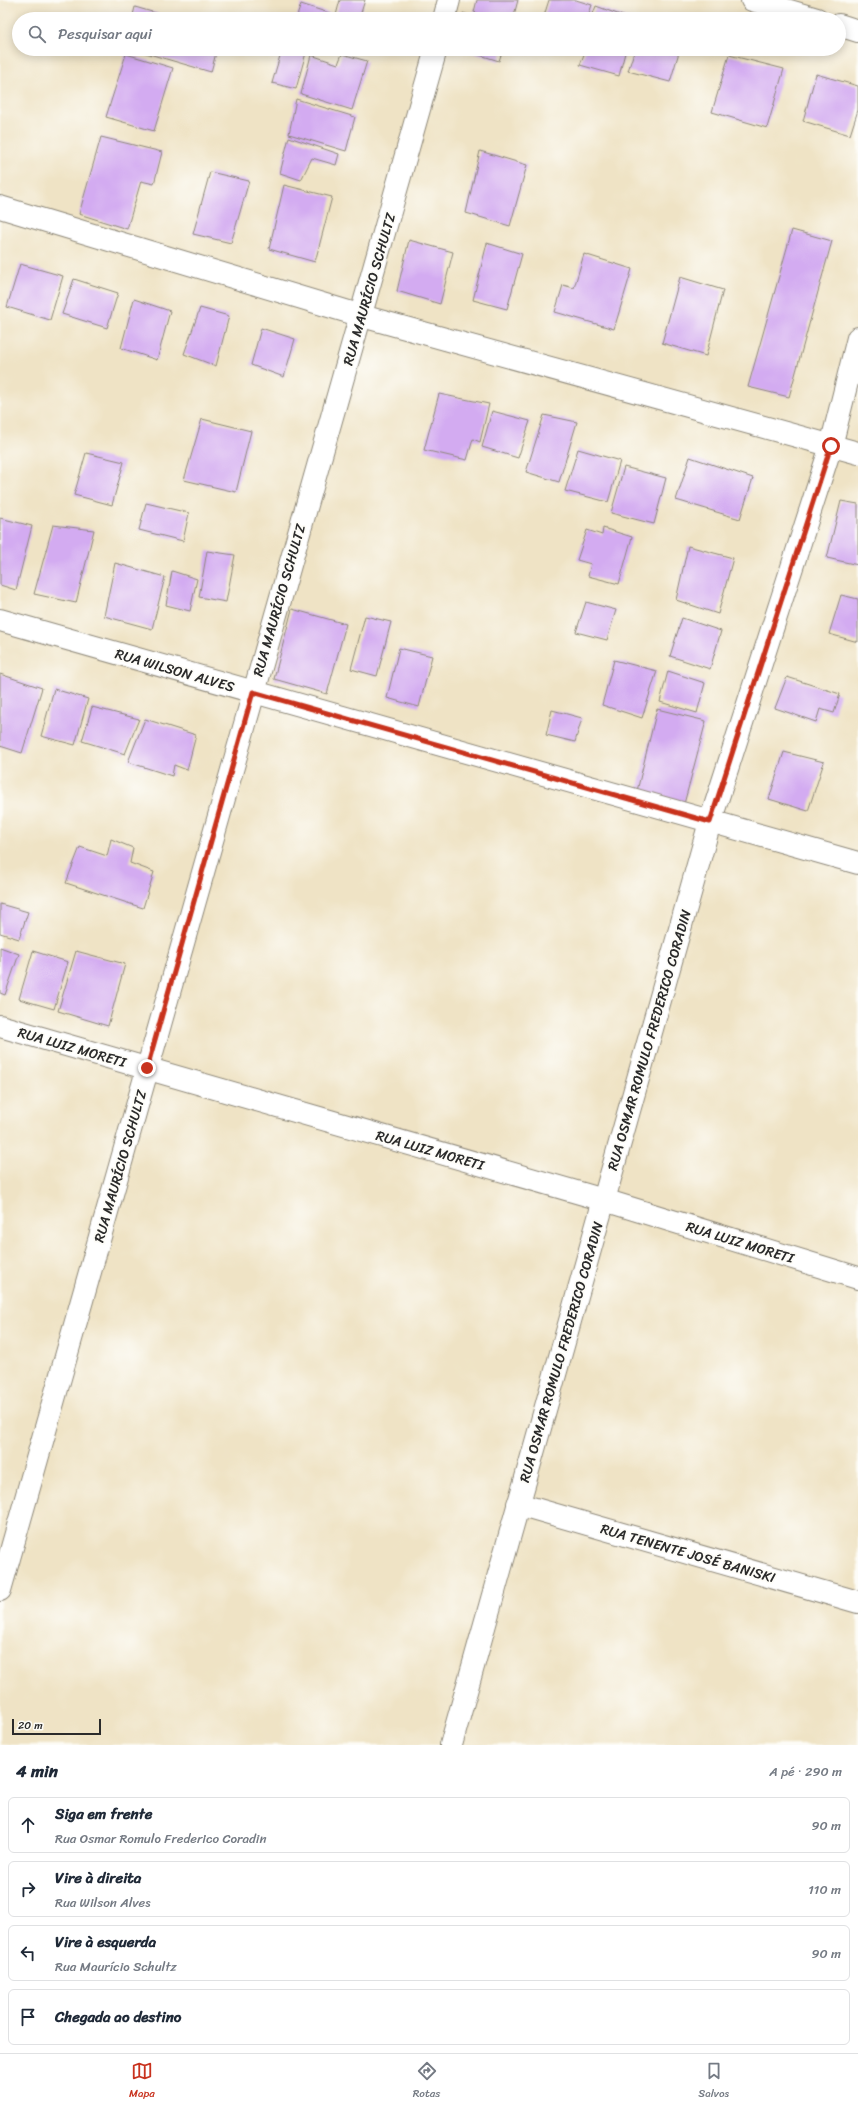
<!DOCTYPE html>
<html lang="pt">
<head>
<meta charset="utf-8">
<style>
	:root { --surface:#fff; --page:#f2f2f3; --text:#1f2937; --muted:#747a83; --line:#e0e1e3; --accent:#c8321e }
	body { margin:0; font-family:Sriracha,sans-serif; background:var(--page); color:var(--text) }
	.scale { position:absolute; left:12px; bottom:10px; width:89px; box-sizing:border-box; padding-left:4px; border:2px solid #2b2b2b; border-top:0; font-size:11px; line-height:14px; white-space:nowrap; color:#2b2b2b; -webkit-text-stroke:3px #fdfcf7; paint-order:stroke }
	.stop { position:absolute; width:12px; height:12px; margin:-9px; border:3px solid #c8321e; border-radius:50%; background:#fff }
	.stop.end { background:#c8321e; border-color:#fff; box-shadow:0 1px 4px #0008 }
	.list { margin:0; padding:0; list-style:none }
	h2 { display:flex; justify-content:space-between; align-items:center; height:52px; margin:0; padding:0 16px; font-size:17px }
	h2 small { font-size:13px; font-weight:400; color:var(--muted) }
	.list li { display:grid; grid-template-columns:26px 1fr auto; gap:12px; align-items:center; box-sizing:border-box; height:56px; margin:0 8px 8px; padding:0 8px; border:1px solid var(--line); border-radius:6px }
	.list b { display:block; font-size:15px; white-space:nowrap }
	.list p { margin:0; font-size:13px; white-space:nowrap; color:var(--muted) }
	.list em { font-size:13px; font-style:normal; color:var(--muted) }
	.icon { flex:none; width:22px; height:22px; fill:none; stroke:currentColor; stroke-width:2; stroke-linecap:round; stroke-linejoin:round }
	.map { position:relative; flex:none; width:858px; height:1745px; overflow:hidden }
	.search { position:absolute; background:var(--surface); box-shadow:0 2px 10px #0003; left:12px; right:12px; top:12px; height:44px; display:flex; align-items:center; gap:10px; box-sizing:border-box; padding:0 14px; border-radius:22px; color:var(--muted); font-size:15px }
	.sheet { height:308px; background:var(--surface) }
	nav { display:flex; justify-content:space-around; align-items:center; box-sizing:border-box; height:56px; border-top:1px solid var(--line); background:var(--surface); font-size:11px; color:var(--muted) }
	nav a { display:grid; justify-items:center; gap:2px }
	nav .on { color:var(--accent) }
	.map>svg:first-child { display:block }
</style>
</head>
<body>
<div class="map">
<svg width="858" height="1745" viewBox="0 0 858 1745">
	<rect width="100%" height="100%" fill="#fdfcf7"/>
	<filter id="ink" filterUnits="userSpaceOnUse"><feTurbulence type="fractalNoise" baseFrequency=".025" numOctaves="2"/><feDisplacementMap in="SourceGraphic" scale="8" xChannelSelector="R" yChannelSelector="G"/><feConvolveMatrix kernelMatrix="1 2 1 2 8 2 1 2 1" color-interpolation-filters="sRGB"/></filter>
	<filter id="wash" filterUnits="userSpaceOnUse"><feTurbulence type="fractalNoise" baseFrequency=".012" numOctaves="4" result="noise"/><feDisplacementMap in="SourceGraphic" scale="16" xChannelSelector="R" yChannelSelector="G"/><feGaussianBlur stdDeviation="0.9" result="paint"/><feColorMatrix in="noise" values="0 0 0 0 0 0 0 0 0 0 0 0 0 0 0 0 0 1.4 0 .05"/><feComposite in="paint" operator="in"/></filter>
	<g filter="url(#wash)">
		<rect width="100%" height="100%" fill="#efe3c5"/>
		<g id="blocks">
			<g fill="#d3abf1">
				<path d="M340,0H365L359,19H335Z"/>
				<path d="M477,0H518L513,19H495L474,12Z"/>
				<path d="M549,0H576L592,5L587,19H543Z"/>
				<path d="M301,4L332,14L331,19H296Z"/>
				<path d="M596,6L631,19H591Z"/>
				<path d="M135,7L176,19H132Z"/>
				<path d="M463,13L482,19H461Z"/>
				<path d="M132,49H217L211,72Z"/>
				<path d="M282,49H307L296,89L272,83Z"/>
				<path d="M461,49H503L499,61Z"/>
				<path d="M586,49H626L619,76L580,65Z"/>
				<path d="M635,49H680L670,82L628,71Z"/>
				<path d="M126,54L173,68L154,131L106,117Z"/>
				<path d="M342,54L367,61L352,110L301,94L311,55L338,64Z"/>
				<path d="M729,55L784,69L767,128L712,112Z"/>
				<path d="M816,74L858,86V110L850,135L803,121Z"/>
				<path d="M296,99L355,117L346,151L289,134Z"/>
				<path d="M101,137L162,152L154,184L141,181L127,229L79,214Z"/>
				<path d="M289,137L339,154L336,165L312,158L301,180L280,173Z"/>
				<path d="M480,151L527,165L510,226L466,213Z"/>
				<path d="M210,172L249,181L231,243L193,234Z"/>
				<path d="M284,185L332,197L315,262L269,249Z"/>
				<path d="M792,230L832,241L789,397L748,387Z"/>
				<path d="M409,240L453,252L440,304L397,291Z"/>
				<path d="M487,243L522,254L507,309L473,300Z"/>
				<path d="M584,254L632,269L614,329L555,312L563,285L574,288Z"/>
				<path d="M20,264L63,276L50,320L7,307Z"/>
				<path d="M680,277L723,290L706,356L662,343Z"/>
				<path d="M74,279L118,293L107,328L62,314Z"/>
				<path d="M134,299L170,311L157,360L121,348Z"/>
				<path d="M200,308L229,316L216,366L184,354Z"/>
				<path d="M261,328L295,339L284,377L251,365Z"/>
				<path d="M439,394L489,404L480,442L473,439L467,460L424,450Z"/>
				<path d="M492,411L530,421L518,458L482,447Z"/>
				<path d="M544,415L577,422L559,482L526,472Z"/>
				<path d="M202,419L251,431L236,492L184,480Z"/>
				<path d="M578,449L620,461L608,502L565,491Z"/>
				<path d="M86,453L124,462L112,505L74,495Z"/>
				<path d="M690,457L753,478L740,519L676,500Z"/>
				<path d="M624,467L666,478L654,524L611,513Z"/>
				<path d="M841,501L858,504V565L827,558Z"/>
				<path d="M146,503L189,513L183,541L139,530Z"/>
				<path d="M0,518L32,526L16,590L0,585Z"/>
				<path d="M53,525L94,530L76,603L34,594Z"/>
				<path d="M603,528L632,537L619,584L588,576L591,564L577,560L587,530L602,535Z"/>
				<path d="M688,546L733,558L718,614L676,600Z"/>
				<path d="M207,551L235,555L226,602L199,597Z"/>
				<path d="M115,563L165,577L152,629L104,616Z"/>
				<path d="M172,571L197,579L190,611L166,605Z"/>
				<path d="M841,595L858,599V642L829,634Z"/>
				<path d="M586,602L616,610L607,640L576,632Z"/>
				<path d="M292,609L346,624L327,694L274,679Z"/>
				<path d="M365,616L391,622L377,676L351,669Z"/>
				<path d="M682,618L721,631L710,669L670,656Z"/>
				<path d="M399,648L432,656L419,707L387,698Z"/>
				<path d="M614,660L657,671L642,718L602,705Z"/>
				<path d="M668,671L705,683L697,713L660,702Z"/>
				<path d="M0,674L42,688L22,753L0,746Z"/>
				<path d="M787,677L840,694L834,713L820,709L816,722L775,708Z"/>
				<path d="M54,689L88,699L75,745L41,736Z"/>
				<path d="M92,707L139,719L125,754L82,741Z"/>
				<path d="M657,709L706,721L684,804L637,791Z"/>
				<path d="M552,710L582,718L575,742L546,735Z"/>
				<path d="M145,719L196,735L187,770L174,765L172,776L128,762Z"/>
				<path d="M784,752L824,762L808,811L769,799Z"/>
				<path d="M111,839L133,848L130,863L154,872L143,908L66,883L80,847L107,856Z"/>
				<path d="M0,904L28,912L19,939L0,933Z"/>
				<path d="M0,947L19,954L5,995L0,993Z"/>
				<path d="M33,951L68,962L54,1009L19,999Z"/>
				<path d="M76,951L125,964L108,1026L58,1011Z"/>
			</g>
		</g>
	</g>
	<g filter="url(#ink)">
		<use href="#blocks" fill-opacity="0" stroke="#8d8778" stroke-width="1"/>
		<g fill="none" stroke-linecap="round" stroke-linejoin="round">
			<defs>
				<g id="minor">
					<path d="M752,0L817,19"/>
					<path d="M444,19L449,0"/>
					<path d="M839,25L858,31"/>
					<path d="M0,207L362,316L858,453"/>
					<path d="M0,620L858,863"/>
					<path d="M0,1026L604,1200L858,1278"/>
					<path d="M518,1504L858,1602"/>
					<path d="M0,1590L436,49"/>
					<path d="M451,1745L710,822L831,446L858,338"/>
				</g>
			</defs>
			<use href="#minor" stroke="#8d8778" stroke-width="24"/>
			<use href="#minor" stroke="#fff" stroke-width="22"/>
		</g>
	</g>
	<g fill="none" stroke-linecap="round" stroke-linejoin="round" filter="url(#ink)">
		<path stroke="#c8321e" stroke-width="5" d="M147,1068L253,692L710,822L831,446"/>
	</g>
	<g text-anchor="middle" stroke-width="3.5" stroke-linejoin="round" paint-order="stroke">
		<g font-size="14" fill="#2b2b2b" stroke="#fdfcf7">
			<text transform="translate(369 289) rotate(-74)" y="5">RUA MAURÍCIO SCHULTZ</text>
			<text transform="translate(279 600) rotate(-74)" y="5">RUA MAURÍCIO SCHULTZ</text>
			<text transform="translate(175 670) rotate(16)" y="5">RUA WILSON ALVES</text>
			<text transform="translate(649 1040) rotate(-74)" y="5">RUA OSMAR ROMULO FREDERICO CORADIN</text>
			<text transform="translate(72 1047) rotate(16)" y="5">RUA LUIZ MORETI</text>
			<text transform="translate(430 1150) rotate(16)" y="5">RUA LUIZ MORETI</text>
			<text transform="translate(120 1166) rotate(-74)" y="5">RUA MAURÍCIO SCHULTZ</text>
			<text transform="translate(740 1242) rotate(17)" y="5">RUA LUIZ MORETI</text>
			<text transform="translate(561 1352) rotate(-74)" y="5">RUA OSMAR ROMULO FREDERICO CORADIN</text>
			<text transform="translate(688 1553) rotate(16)" y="5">RUA TENENTE JOSÉ BANISKI</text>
		</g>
	</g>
</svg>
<div class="scale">20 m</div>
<div class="stop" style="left:831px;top:446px"></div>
<div class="stop end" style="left:147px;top:1068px"></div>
<div class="search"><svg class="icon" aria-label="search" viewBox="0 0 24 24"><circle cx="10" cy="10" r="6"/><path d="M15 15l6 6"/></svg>Pesquisar aqui</div>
</div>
<section class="sheet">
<h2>4 min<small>A pé · 290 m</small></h2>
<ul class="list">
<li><svg class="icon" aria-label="ahead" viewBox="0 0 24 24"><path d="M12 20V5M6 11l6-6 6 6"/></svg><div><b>Siga em frente</b><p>Rua Osmar Romulo Frederico Coradin</p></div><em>90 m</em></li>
<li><svg class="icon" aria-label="right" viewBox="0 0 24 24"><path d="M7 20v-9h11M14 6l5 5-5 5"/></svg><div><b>Vire à direita</b><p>Rua Wilson Alves</p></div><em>110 m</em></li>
<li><svg class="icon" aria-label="left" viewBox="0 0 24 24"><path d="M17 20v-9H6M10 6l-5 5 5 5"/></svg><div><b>Vire à esquerda</b><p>Rua Maurício Schultz</p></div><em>90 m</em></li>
<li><svg class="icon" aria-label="arrive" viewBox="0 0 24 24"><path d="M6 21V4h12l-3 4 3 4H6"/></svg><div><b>Chegada ao destino</b></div></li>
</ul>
</section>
<nav>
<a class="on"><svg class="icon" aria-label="map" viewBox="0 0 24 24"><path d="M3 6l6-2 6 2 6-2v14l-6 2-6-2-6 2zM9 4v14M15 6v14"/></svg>Mapa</a>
<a><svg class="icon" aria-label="directions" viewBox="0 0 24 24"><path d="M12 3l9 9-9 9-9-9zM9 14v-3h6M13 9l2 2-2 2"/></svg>Rotas</a>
<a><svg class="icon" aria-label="saved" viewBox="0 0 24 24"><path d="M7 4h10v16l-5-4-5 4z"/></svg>Salvos</a>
</nav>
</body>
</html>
